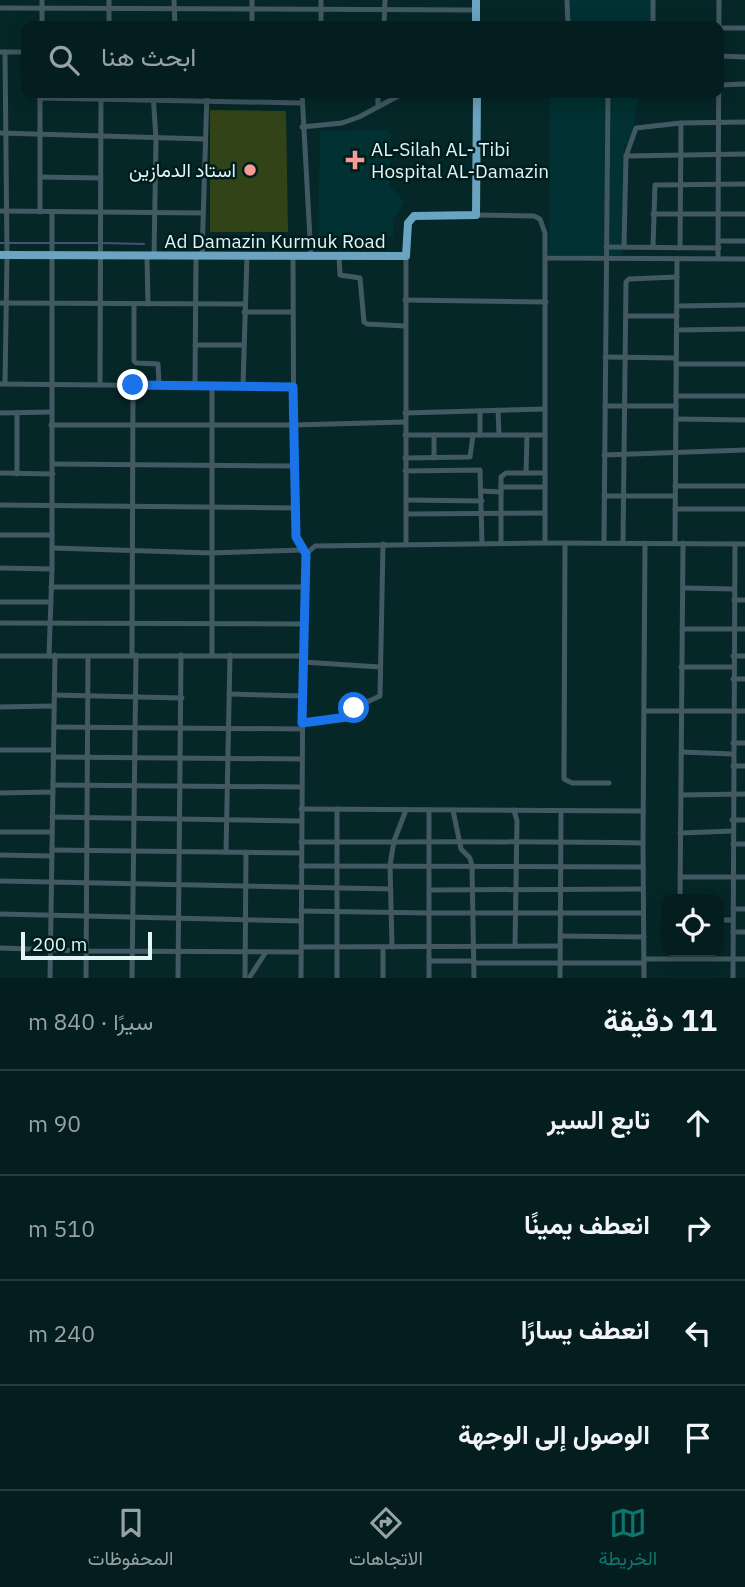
<!DOCTYPE html>
<html lang="ar">
<head>
<meta charset="utf-8">
<style>
	:root { --surface:#041d1e; --page:#122a2b; --text:#f1f3f6; --muted:#97a2a4; --line:#253b3c; --accent:#0f766e }
	body { margin:0; font-family:"IBM Plex Sans",Vazirmatn,sans-serif; background:var(--page); color:var(--text); direction:rtl }
	.controls { position:absolute; right:21px; bottom:21px; display:grid; overflow:hidden; border-radius:14px; box-shadow:0 4px 18px #0003 }
	.controls button { width:63px; height:63px; display:grid; place-items:center; padding:0; border:0; border-bottom:2px solid var(--line); background:var(--surface); color:var(--text); font:35px sans-serif }
	.scale { position:absolute; left:21px; bottom:18px; width:131px; box-sizing:border-box; padding-left:7px; border:4px solid #e2f4f4; border-top:0; font-size:19px; line-height:24px; white-space:nowrap; color:#e2f4f4; -webkit-text-stroke:5px #001d1e; paint-order:stroke }
	.stop { position:absolute; width:21px; height:21px; margin:-16px; border:5px solid #1a73e8; border-radius:50%; background:#fff }
	.stop.end { background:#1a73e8; border-color:#fff; box-shadow:0 2px 7px #0008 }
	.list { margin:0; padding:0; list-style:none }
	h2 { display:flex; justify-content:space-between; align-items:center; height:91px; margin:0; padding:0 28px; font-size:30px }
	h2 small { font-size:23px; font-weight:400; color:var(--muted) }
	.list li { display:grid; grid-template-columns:46px 1fr auto; gap:21px; align-items:center; box-sizing:border-box; height:105px; padding:0 28px; border-top:2px solid var(--line) }
	.list b { display:block; font-size:26px; white-space:nowrap }
	.list em { font-size:23px; font-style:normal; color:var(--muted) }
	.icon { flex:none; width:38px; height:38px; fill:none; stroke:currentColor; stroke-width:2; stroke-linecap:round; stroke-linejoin:round }
	.map { position:relative; flex:none; width:745px; height:978px; overflow:hidden; direction:ltr }
	.search { position:absolute; background:var(--surface); box-shadow:0 4px 18px #0003; left:21px; right:21px; top:21px; height:77px; display:flex; align-items:center; gap:18px; box-sizing:border-box; padding:0 24px; border-radius:14px; color:var(--muted); font-size:26px }
	.sheet { height:511px; background:var(--surface) }
	nav { display:flex; justify-content:space-around; align-items:center; box-sizing:border-box; height:98px; border-top:2px solid var(--line); background:var(--surface); font-size:19px; color:var(--muted) }
	nav a { display:grid; justify-items:center; gap:4px }
	nav .on { color:var(--accent) }
	.map>svg:first-child { display:block }
</style>
</head>
<body>
<div class="map">
<svg width="745" height="978" viewBox="0 0 745 978">
	<rect width="100%" height="100%" fill="#052728"/>
	<g fill="#013132">
		<rect x="570" y="0" width="85" height="26"/>
		<path d="M550,93H638L632,143L625,144L624,156L623,255H549Z"/>
		<path d="M387,130L391,135L390,186L404,202L393,220V237H318L320,131Z"/>
	</g>
	<path fill="#314317" d="M210,110L286,111L288,232H210Z"/>
	<g fill="none" stroke-linecap="round" stroke-linejoin="round">
		<g stroke="#41537d" stroke-width="2">
			<path d="M0,243H97"/>
			<path d="M103,243L144,244"/>
		</g>
		<g stroke="#425863" stroke-width="5">
			<path d="M109,0V26"/>
			<path d="M174,0L175,26"/>
			<path d="M567,0L568,26"/>
			<path d="M0,8L476,10"/>
			<path d="M42,26V0"/>
			<path d="M252,26V0"/>
			<path d="M321,26V0"/>
			<path d="M384,26L385,0"/>
			<path d="M653,26V0"/>
			<path d="M719,28H745"/>
			<path d="M0,52H26"/>
			<path d="M719,56L745,57"/>
			<path d="M719,85L745,84"/>
			<path d="M153,93L156,139L154,256"/>
			<path d="M302,93L311,257"/>
			<path d="M40,98L301,103"/>
			<path d="M378,107V93"/>
			<path d="M302,127L342,123L359,117L404,93"/>
			<path d="M0,133L205,139"/>
			<path d="M626,156L745,154"/>
			<path d="M40,177L100,178"/>
			<path d="M0,211L203,213"/>
			<path d="M40,212V93"/>
			<path d="M653,214H745"/>
			<path d="M476,215L534,216L540,219L545,233V258L745,259"/>
			<path d="M719,241H745"/>
			<path d="M606,247L719,248"/>
			<path d="M624,247L626,156L636,128L681,123L745,122"/>
			<path d="M653,247L655,185L745,184"/>
			<path d="M680,248L681,123"/>
			<path d="M147,256L148,304"/>
			<path d="M202,256L207,93"/>
			<path d="M293,256L294,508L296,537L306,554"/>
			<path d="M339,257L340,275L360,278L364,322L367,324L405,326"/>
			<path d="M718,259L719,0"/>
			<path d="M405,300L546,302"/>
			<path d="M0,303L244,304"/>
			<path d="M134,304V361L136,363L158,364L159,385"/>
			<path d="M677,306L745,305"/>
			<path d="M244,312H292"/>
			<path d="M626,316H677"/>
			<path d="M677,330L745,329"/>
			<path d="M195,345H243"/>
			<path d="M605,357L676,358"/>
			<path d="M676,364H745"/>
			<path d="M0,384L293,387"/>
			<path d="M5,384L7,255L5,52"/>
			<path d="M100,384L101,93"/>
			<path d="M195,385L196,256"/>
			<path d="M212,385V655"/>
			<path d="M243,385L247,256"/>
			<path d="M676,396H745"/>
			<path d="M605,406H676"/>
			<path d="M498,410L499,435"/>
			<path d="M480,411V435"/>
			<path d="M0,413L51,412"/>
			<path d="M17,413V474"/>
			<path d="M405,413L545,409"/>
			<path d="M676,419L745,420"/>
			<path d="M51,425H293L405,422"/>
			<path d="M405,435H545"/>
			<path d="M434,435V458"/>
			<path d="M604,455L745,450"/>
			<path d="M405,458L470,457L473,435"/>
			<path d="M53,464L294,466"/>
			<path d="M405,471L480,470L482,543"/>
			<path d="M0,473L53,474"/>
			<path d="M526,473L527,435"/>
			<path d="M675,486H745"/>
			<path d="M501,487H545"/>
			<path d="M481,491L501,492"/>
			<path d="M604,496H675"/>
			<path d="M406,500L482,501"/>
			<path d="M0,505L294,508"/>
			<path d="M675,509H745"/>
			<path d="M406,514L545,513"/>
			<path d="M0,535H52"/>
			<path d="M501,543V477L506,473H545"/>
			<path d="M545,543V258"/>
			<path d="M565,543L564,779L572,783H609"/>
			<path d="M604,543L608,93"/>
			<path d="M623,543L626,282L629,279L677,277"/>
			<path d="M675,543L677,259"/>
			<path d="M406,544V256"/>
			<path d="M52,548L211,553L303,550"/>
			<path d="M0,568L52,569"/>
			<path d="M51,587H303"/>
			<path d="M683,588L734,589"/>
			<path d="M734,600H745"/>
			<path d="M0,602H51"/>
			<path d="M0,623L304,624"/>
			<path d="M682,629H745"/>
			<path d="M0,656H303L301,978"/>
			<path d="M49,656L52,569V212"/>
			<path d="M132,656L133,385"/>
			<path d="M303,656L306,554L315,546L545,543L745,544"/>
			<path d="M733,656H745"/>
			<path d="M303,662L380,667"/>
			<path d="M681,667H733"/>
			<path d="M733,679H745"/>
			<path d="M229,694L302,696"/>
			<path d="M54,695L182,698"/>
			<path d="M0,707L54,706"/>
			<path d="M645,711H745"/>
			<path d="M302,723L347,717L354,708L380,696L383,544"/>
			<path d="M54,727L302,729"/>
			<path d="M733,743H745"/>
			<path d="M0,750H53"/>
			<path d="M681,752L733,754"/>
			<path d="M53,757L302,759"/>
			<path d="M733,766H745"/>
			<path d="M53,785L301,787"/>
			<path d="M0,793L53,792"/>
			<path d="M681,795L745,794"/>
			<path d="M301,809L643,811"/>
			<path d="M429,810V913H643"/>
			<path d="M453,810L461,849L470,858L472,866L474,978"/>
			<path d="M514,810L517,821L515,946"/>
			<path d="M52,817L301,821"/>
			<path d="M732,820H745"/>
			<path d="M0,832H52"/>
			<path d="M680,833L733,831"/>
			<path d="M301,842C415,842 529,841 643,843"/>
			<path d="M733,844H745"/>
			<path d="M52,850L301,853"/>
			<path d="M226,852L230,655"/>
			<path d="M0,855L52,856"/>
			<path d="M301,866L643,867"/>
			<path d="M680,877H745"/>
			<path d="M0,881L391,889"/>
			<path d="M430,890L643,889"/>
			<path d="M680,899L683,543"/>
			<path d="M733,909H745"/>
			<path d="M301,911L429,913V978"/>
			<path d="M0,914L301,921"/>
			<path d="M719,920H733"/>
			<path d="M733,932H745"/>
			<path d="M560,936L644,937"/>
			<path d="M301,947L560,946"/>
			<path d="M383,947V978"/>
			<path d="M392,947L390,865L394,841L406,810"/>
			<path d="M0,948L86,951L301,952"/>
			<path d="M644,959H745"/>
			<path d="M430,961H474"/>
			<path d="M474,963H644"/>
			<path d="M50,978L55,655"/>
			<path d="M86,978L88,656"/>
			<path d="M132,978L136,655"/>
			<path d="M178,978L181,655"/>
			<path d="M245,978L246,852"/>
			<path d="M249,978L266,952"/>
			<path d="M337,978V809"/>
			<path d="M560,978L561,811"/>
			<path d="M644,978L643,843L645,543"/>
			<path d="M733,978L735,544"/>
		</g>
		<g stroke="#6ba4c0" stroke-width="8">
			<path d="M476,0V26"/>
			<path d="M0,255L406,256L408,223L414,216L476,215L477,93"/>
		</g>
	</g>
	<g fill="none" stroke-linecap="round" stroke-linejoin="round">
		<path stroke="#1a73e8" stroke-width="9" d="M133,385L293,387L296,537L306,554L302,723L347,717L354,708"/>
	</g>
	<g fill="#f59c94" stroke="#001d1e" stroke-width="2.5">
		<path d="M351.5 149.5h7v7h7v7h-7v7h-7v-7h-7v-7h7z"/>
		<circle cx="250" cy="170" r="7"/>
	</g>
	<g text-anchor="middle" stroke-width="5" stroke-linejoin="round" paint-order="stroke">
		<g font-size="19" fill="#e2f4f4" stroke="#001d1e" text-anchor="start">
			<text x="371" y="156">AL-Silah AL- Tibi<tspan x="371" dy="22">Hospital AL-Damazin</tspan></text>
			<text x="236" y="177" text-anchor="end">استاد الدمازين</text>
		</g>
		<g font-size="19" fill="#e2f4f4" stroke="#001d1e">
			<text x="275" y="248">Ad Damazin Kurmuk Road</text>
		</g>
	</g>
</svg>
<div class="controls">
<button><svg class="icon" aria-label="locate" viewBox="0 0 24 24"><circle cx="12" cy="12" r="6"/><path d="M12 2v4M12 18v4M2 12h4M18 12h4"/></svg></button>
</div>
<div class="scale">200 m</div>
<div class="stop" style="left:354px;top:708px"></div>
<div class="stop end" style="left:133px;top:385px"></div>
<div class="search"><svg class="icon" aria-label="search" viewBox="0 0 24 24"><circle cx="10" cy="10" r="6"/><path d="M15 15l6 6"/></svg>ابحث هنا</div>
</div>
<section class="sheet">
<h2>11 دقيقة<small>سيرًا · 840 m</small></h2>
<ul class="list">
<li><svg class="icon" aria-label="ahead" viewBox="0 0 24 24"><path d="M12 20V5M6 11l6-6 6 6"/></svg><div><b>تابع السير</b></div><em>90 m</em></li>
<li><svg class="icon" aria-label="right" viewBox="0 0 24 24"><path d="M7 20v-9h11M14 6l5 5-5 5"/></svg><div><b>انعطف يمينًا</b></div><em>510 m</em></li>
<li><svg class="icon" aria-label="left" viewBox="0 0 24 24"><path d="M17 20v-9H6M10 6l-5 5 5 5"/></svg><div><b>انعطف يسارًا</b></div><em>240 m</em></li>
<li><svg class="icon" aria-label="arrive" viewBox="0 0 24 24"><path d="M6 21V4h12l-3 4 3 4H6"/></svg><div><b>الوصول إلى الوجهة</b></div></li>
</ul>
</section>
<nav>
<a class="on"><svg class="icon" aria-label="map" viewBox="0 0 24 24"><path d="M3 6l6-2 6 2 6-2v14l-6 2-6-2-6 2zM9 4v14M15 6v14"/></svg>الخريطة</a>
<a><svg class="icon" aria-label="directions" viewBox="0 0 24 24"><path d="M12 3l9 9-9 9-9-9zM9 14v-3h6M13 9l2 2-2 2"/></svg>الاتجاهات</a>
<a><svg class="icon" aria-label="saved" viewBox="0 0 24 24"><path d="M7 4h10v16l-5-4-5 4z"/></svg>المحفوظات</a>
</nav>
</body>
</html>
